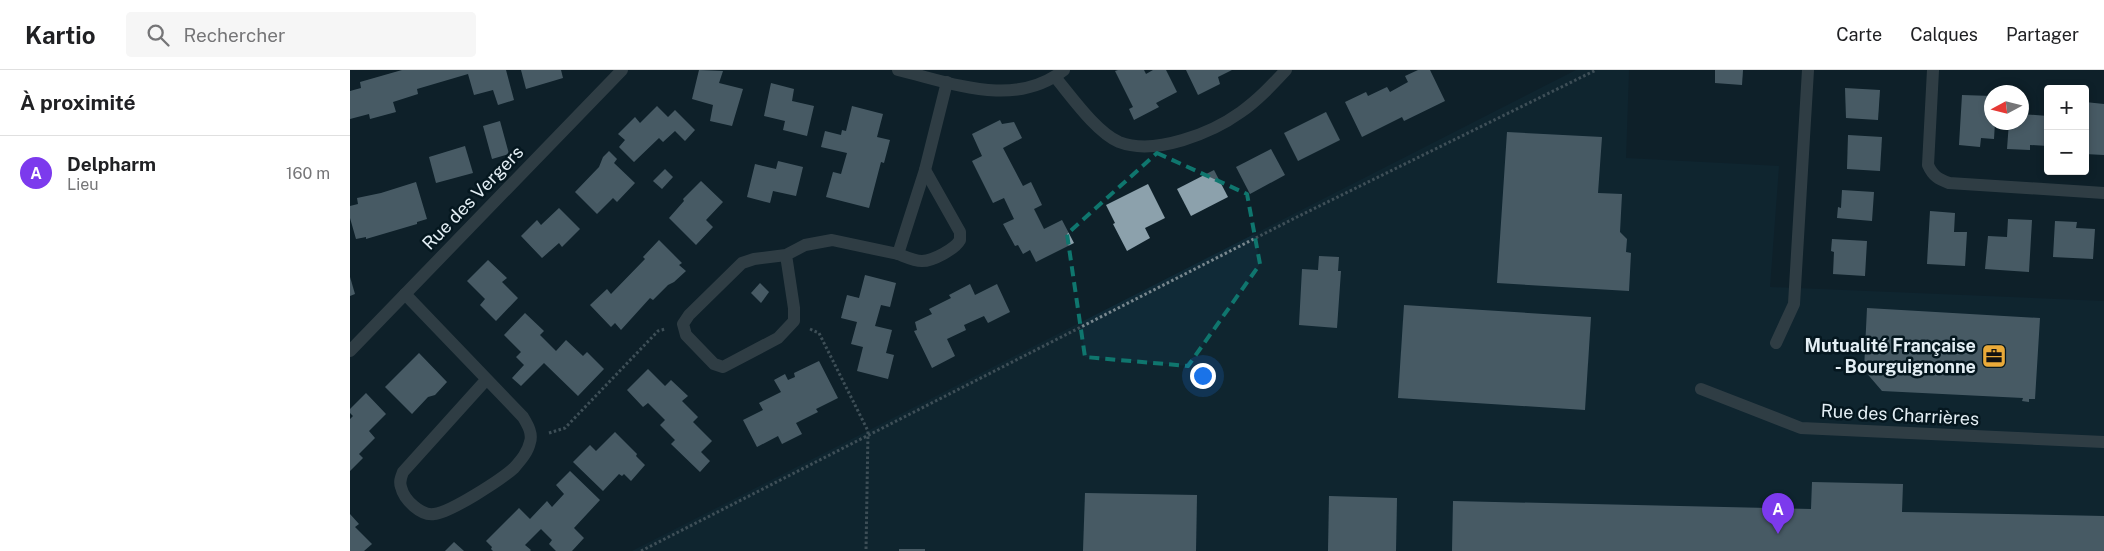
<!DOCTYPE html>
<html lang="fr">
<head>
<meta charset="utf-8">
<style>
	:root { --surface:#fff; --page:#f6f6f6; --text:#202124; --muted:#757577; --line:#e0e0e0; --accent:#7c3aed }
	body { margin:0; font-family:"Public Sans",sans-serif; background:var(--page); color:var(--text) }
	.controls { position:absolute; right:15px; top:15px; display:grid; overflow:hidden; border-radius:5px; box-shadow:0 2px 8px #0003 }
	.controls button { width:45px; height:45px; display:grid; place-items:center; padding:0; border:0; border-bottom:1px solid var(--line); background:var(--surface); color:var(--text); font:25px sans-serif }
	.compass { position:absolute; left:1634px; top:15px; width:45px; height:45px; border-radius:50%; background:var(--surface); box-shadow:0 2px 8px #0003; rotate:263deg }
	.you { position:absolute; left:852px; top:305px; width:18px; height:18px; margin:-12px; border:4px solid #fff; border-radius:50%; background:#1a73e8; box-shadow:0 0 0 8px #1a73e833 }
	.badge { display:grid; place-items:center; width:32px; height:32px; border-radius:50%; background:var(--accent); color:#fff; font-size:16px; font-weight:700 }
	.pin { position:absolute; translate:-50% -41px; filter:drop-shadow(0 1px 2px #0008) }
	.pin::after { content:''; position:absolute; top:26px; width:18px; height:15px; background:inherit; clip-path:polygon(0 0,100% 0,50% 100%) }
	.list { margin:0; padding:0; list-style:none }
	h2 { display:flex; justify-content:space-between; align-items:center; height:65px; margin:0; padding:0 20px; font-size:21px }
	h2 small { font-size:16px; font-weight:400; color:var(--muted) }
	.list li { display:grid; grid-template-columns:32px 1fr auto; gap:15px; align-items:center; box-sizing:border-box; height:75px; padding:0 20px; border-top:1px solid var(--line) }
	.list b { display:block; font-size:19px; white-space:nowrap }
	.list p { margin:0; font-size:16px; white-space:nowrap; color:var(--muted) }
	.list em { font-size:16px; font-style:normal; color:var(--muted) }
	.icon { flex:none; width:28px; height:28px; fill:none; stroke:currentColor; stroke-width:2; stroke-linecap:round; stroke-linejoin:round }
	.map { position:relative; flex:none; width:1754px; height:481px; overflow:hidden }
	header { display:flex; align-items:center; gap:30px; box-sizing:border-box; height:70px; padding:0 25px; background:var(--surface); border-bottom:1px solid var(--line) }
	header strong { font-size:24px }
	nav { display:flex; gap:28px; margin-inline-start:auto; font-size:18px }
	.search { width:350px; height:45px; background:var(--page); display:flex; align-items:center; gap:12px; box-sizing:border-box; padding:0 18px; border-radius:5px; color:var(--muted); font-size:19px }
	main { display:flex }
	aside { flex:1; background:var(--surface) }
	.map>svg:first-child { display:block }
</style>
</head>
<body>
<header>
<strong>Kartio</strong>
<div class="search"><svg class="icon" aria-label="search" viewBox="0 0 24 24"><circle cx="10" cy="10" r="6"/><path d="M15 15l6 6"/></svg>Rechercher</div>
<nav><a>Carte</a><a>Calques</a><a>Partager</a></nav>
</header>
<main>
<aside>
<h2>À proximité<small></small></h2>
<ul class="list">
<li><span class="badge">A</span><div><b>Delpharm</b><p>Lieu</p></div><em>160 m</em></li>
</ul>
</aside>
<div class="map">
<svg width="1754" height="481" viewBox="0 0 1754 481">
	<rect width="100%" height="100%" fill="#0e2029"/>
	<path fill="#102a37" d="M1226,0H1279L1276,88L1429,96L1420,217L1754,231V481H282Z"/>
	<g fill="#8ca1ac">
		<path d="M52,0H156L164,30L148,35L143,20L124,25L118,4L67,19L68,24L43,32L46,42L20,49L19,44L0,49V21L11,18L10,12Z"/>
		<path d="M171,0H211L213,8L176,19Z"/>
		<path d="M349,0L373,1L369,13L393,19L382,56L360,51L363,35L342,29Z"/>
		<path d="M768,0H794L796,4L803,0H816L827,22L806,33L809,37L784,50L779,39L783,37L765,1Z"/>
		<path d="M836,0H882L868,7L870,14L848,25Z"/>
		<path d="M1068,0H1080L1095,31L1054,51L1052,47L1012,67L995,32L1016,22L1018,26L1037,17L1040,22L1058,12L1055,6Z"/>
		<path d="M1365,0H1393L1392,15L1365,13Z"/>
		<path d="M421,13L444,19L442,31L464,36L457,66L433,60L435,51L414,46Z"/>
		<path d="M1495,18L1530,20L1528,50L1496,48Z"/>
		<path d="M1612,25L1642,26V52H1645L1644,69L1631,68L1630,77L1609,75Z"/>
		<path d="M1735,32L1754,34V85L1735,84Z"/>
		<path d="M307,36L318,47L325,40L345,60L335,71L325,61L313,72L309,68L284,92L269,77L275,70L268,64L285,47L290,53Z"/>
		<path d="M502,36L533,44L527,67L540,70L534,93L531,92L519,138L476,127L483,102L491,104L497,83L471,77L475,61L491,65L492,60L496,61Z"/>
		<path d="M976,42L990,70L948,91L934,63Z"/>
		<path d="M1672,44L1698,46V76L1680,75V80L1657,79L1659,52H1672Z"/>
		<path d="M650,50L652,54L664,52L672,68L653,78L673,116L681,112L692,135L684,139L694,159L712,150L724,173L686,192L680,180L673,184L668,175L665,176L653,154L664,149L654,128L643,133L622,91L632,86L622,64Z"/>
		<path d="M150,51L159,84L142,89L133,56Z"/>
		<path d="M1157,62L1252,67L1248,123L1272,124L1270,162L1277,169L1276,182L1281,183L1279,221L1147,213Z"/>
		<path d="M1498,65L1532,67L1530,101L1497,99Z"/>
		<path d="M115,76L123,103L86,113L79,87Z"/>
		<path d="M921,79L935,105L900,124L886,97Z"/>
		<path d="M259,81L267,89L264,93L285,113L267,132L263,128L247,144L225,122L249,97L253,87Z"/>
		<path d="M428,91L453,97L446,126L423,121L420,133L397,127L405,94L426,99Z"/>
		<path d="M315,99L323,107L312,119L303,111Z"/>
		<path d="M864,100L878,127L841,146L827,119Z"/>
		<path d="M351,111L373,132L356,150L363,157L346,175L319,148L334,131L333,129Z"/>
		<path d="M66,112L77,149L67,152V154L16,169V167L6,169L0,148V136L8,134L7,128L31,123Z"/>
		<path d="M798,114L815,148L795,158L800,168L777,181L763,154L765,153L756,135Z"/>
		<path d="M1492,120L1524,122L1522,151L1487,148L1488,137L1491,138Z"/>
		<path d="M209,138L230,159L212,177L209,173L192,188L171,166L187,150L191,155Z"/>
		<path d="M1580,141L1605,143L1604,162H1617L1615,196L1577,194Z"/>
		<path d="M1658,149L1682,150L1679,202L1635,199L1638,166L1657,167Z"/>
		<path d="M1705,151L1727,152L1726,158L1745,159L1743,189L1703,187Z"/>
		<path d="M1482,169L1517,171L1515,206L1483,204L1484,182L1481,181Z"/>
		<path d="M309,170L332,193L329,195L336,201L324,212L318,215L303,230L300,228L271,260L265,253L261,257L240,235L257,219L261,224L295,189L293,187Z"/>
		<path d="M969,186L989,187L988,201H991L987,258L949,255L952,199L968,200Z"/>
		<path d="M138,190L157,208L152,212L168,228L146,251L130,235L135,229L117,211Z"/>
		<path d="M515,205L546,213L540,237L531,235L525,256L542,260L536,283L544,285L538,309L507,301L513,277L501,274L507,252L491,248L497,225L509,228Z"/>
		<path d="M0,207L5,224L0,226Z"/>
		<path d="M410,213L419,222L411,233L401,223Z"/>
		<path d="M620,214L625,225L647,214L660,242L638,253L634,246L614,255L616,260L597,269L605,286L582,298L564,261L567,260L565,252L582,244L579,239L601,228L599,225Z"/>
		<path d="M1054,235L1241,247L1235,340L1048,328Z"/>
		<path d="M1517,238L1690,248L1685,329H1679V332L1672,331L1673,328L1532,321L1514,300Z"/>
		<path d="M175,243L194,261L190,265L206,281L216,270L233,286L237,282L254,299L228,326L194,293L171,316L162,308L174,295L166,287L171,282L154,265Z"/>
		<path d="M69,283L97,312L85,325L78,327L62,344L35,317Z"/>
		<path d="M469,291L488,328L466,339L468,342L446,353L452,364L432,374L428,366L407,377L393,350L413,340L409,333L431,322L424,310L435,304L438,310L445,307L444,303Z"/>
		<path d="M298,299L315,316L321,310L338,326L332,331L348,347L343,352L362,371L351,382L360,391L350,402L321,374L325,370L310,355L315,350L298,333L293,337L277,320Z"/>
		<path d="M16,323L36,344L19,361L25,368L9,384L13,388L0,401V349L3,346L0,343V339Z"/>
		<path d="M265,362L287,384L286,386L295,395L281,411L274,404L272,406L269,404L253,421L223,392L240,375L246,381Z"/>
		<path d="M220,401L250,430L224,458L234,468L222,481H206L199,474L202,470L191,459L175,475L181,480L180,481H143L141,479L142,477L136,471L169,438L180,449L197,431L202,437L214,424L206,415Z"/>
		<path d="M1462,412L1553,414L1552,442L1754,446V481H1102L1103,431L1461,439Z"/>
		<path d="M735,423L847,425L846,481H733Z"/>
		<path d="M979,426L1047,428L1046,481H978Z"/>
		<path d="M0,444L9,454L5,457L22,474L14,481H0Z"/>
		<path d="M104,472L114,481H95Z"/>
		<rect x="549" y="479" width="26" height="2"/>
	</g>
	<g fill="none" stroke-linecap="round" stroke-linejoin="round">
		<g stroke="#78878e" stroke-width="3" stroke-dasharray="2.5 2.5" stroke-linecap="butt">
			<path d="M460,259L469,263L518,361L516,481"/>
			<path d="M199,363L215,358L308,261L315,259"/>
			<path d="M291,481L945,148L1246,0"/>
		</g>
		<g stroke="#586165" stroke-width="12">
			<path d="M548,0C603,13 664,39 714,0"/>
			<path d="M1583,0L1578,95C1583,106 1588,109 1599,113L1754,123"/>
			<path d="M705,7C721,26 746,62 769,72C805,86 862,63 891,42C908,30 922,15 936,0"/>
			<path d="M548,184C556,187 564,191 572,191C583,191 605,179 610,170V162L575,100"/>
			<path d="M436,185L444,238V251L428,268L373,297L364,294L336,265L333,254L339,245L392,193L404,189L436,185L455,175L482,170L548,184L575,100L597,12"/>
			<path d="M55,224L173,347C177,354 183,363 180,372C178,382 171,390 164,398C152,409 100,443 84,444C71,446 54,430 51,417C49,411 51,407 53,402L136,310"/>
			<path d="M1426,273L1444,234L1458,0"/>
			<path d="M0,281L272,0"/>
			<path d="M1351,319L1451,358L1754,372"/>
		</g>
	</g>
	<path d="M0 0H1754V481H0ZM807,83L897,124L910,194L838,296L735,287L717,164Z" fill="#0e2029" fill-opacity=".55" fill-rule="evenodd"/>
	<path fill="none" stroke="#0f766e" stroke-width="4" stroke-dasharray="10 6" stroke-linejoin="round" d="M807,83L897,124L910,194L838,296L735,287L717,164Z"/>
	<defs>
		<symbol id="office-square" viewBox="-11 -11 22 22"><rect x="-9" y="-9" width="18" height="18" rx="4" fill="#eaaa39" stroke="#05171f"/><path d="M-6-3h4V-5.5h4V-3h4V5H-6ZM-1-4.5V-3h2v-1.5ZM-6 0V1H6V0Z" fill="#111"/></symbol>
	</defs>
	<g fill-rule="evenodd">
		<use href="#office-square" x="1630" y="272" width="28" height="28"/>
	</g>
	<g text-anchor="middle" stroke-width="5" stroke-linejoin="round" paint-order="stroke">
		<g font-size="18" fill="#e3eef4" stroke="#05171f">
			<text transform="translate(123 128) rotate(-46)" y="6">Rue des Vergers</text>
			<text transform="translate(1550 345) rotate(3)" y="6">Rue des Charrières</text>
		</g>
		<g font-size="18" font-weight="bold" fill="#e3eef4" stroke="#05171f" text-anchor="end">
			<text x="1626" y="282">Mutualité Française<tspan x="1626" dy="21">- Bourguignonne</tspan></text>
		</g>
	</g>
</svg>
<div class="controls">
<button>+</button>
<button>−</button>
</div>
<svg class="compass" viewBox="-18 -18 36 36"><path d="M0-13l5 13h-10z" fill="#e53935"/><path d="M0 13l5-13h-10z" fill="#757577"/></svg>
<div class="you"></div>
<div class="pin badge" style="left:1428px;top:464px">A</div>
</div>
</main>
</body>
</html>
